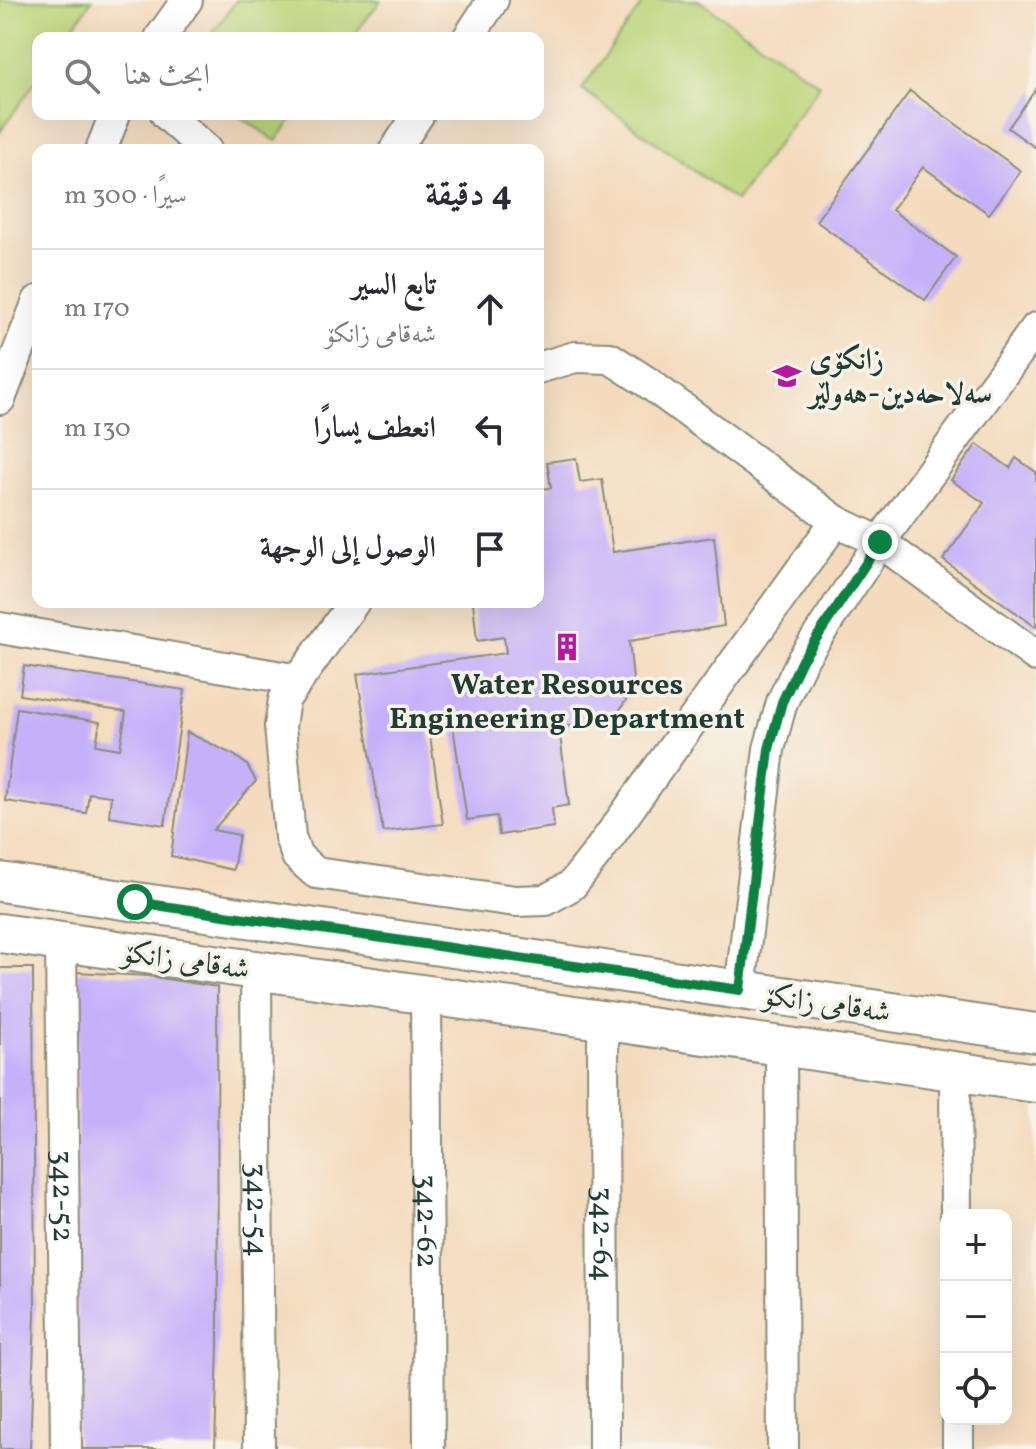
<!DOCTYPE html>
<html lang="ar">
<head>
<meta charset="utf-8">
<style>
	:root { --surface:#fff; --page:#f2f2f3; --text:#2b2b33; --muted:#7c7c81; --line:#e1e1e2 }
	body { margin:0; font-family:Vollkorn,Amiri,serif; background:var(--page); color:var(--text); direction:rtl }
	.controls { position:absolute; right:24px; bottom:24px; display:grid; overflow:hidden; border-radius:16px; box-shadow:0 8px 32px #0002 }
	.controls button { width:72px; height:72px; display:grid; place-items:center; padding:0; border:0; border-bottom:2px solid var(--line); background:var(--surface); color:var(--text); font:40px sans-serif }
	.stop { position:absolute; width:24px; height:24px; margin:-18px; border:6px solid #0b8043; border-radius:50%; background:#fff }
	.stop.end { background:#0b8043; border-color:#fff; box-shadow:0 2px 8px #0008 }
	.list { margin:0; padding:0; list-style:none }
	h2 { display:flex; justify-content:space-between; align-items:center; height:104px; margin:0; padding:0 32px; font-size:34px }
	h2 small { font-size:26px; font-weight:400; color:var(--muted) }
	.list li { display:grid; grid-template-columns:52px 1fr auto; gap:24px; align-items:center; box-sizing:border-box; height:120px; padding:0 32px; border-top:2px solid var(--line) }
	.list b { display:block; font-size:30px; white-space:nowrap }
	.list p { margin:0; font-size:26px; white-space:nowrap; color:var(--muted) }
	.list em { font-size:26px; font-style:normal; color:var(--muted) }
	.icon { flex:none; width:44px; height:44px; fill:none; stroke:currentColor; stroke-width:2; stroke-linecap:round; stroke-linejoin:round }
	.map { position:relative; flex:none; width:1036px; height:1449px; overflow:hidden; direction:ltr }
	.search { position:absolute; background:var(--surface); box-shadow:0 8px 32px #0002; left:32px; top:32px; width:512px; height:88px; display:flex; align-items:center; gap:20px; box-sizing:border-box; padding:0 28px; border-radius:16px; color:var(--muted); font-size:30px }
	.panel { position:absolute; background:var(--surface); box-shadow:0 8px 32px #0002; left:32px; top:144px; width:512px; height:464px; border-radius:16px; direction:rtl }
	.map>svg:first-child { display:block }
</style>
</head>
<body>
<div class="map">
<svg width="1036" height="1449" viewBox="0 0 1036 1449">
	<rect width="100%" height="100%" fill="#f7f3e8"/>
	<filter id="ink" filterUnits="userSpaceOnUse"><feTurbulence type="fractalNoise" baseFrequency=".0125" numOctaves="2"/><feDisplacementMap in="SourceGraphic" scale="16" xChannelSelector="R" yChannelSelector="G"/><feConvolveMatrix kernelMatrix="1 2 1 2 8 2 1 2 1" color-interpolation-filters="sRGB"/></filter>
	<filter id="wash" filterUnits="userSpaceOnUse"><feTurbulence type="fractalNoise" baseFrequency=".006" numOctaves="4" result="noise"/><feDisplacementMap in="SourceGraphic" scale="32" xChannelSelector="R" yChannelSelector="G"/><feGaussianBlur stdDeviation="1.8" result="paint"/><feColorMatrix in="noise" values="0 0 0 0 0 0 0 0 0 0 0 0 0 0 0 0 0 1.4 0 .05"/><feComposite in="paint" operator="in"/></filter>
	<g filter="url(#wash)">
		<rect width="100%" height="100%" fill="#f4dbbe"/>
		<g fill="#bcd67b" stroke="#6e8a58" stroke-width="2">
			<path d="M0,0H92L66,38H38V78L0,132Z"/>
			<path d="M237,0H381L352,38H209Z"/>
			<path d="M645,0H698L820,85L736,201L582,89Z"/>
			<path d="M236,114H296L276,141Z"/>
		</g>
		<g id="blocks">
			<g fill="#c5b0fa">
				<path d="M1036,89V148L1008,128Z"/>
				<path d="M910,91L1021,171L989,214L923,167L892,210L956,257L925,300L816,221Z"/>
				<path d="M977,444L1010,468L1016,458L1036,472V627L943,560L984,503L951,480Z"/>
				<path d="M576,458L580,482L602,479L613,552L714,537L724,626L629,641L634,688L615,717L559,728L569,805L552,808L554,827L499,835L497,816L467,820L452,719L428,722L443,824L383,832L357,674L506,653L504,637L477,641L473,602H538V489L551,488L547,462Z"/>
				<path d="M440,602H462V604L441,607Z"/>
				<path d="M24,666L185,690L165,825L109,816L111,796L89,793L86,813L5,801L17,708L100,722L96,745L120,749L126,712L20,695Z"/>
				<path d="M187,732L234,755L247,765L256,781L213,830L239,835L233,870L171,856Z"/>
				<path d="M0,968H33L35,1315L30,1449H0Z"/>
				<path d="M77,972L147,976L217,987L218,1343L215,1449H77Z"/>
			</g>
		</g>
	</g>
	<g filter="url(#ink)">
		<use href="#blocks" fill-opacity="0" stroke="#8a8c79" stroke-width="2"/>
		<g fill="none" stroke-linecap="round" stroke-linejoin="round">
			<defs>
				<g id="minor">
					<path d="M160,38L187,0"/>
					<path d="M468,38L493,0"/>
					<path d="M166,114L206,150"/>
					<path d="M101,150L115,114"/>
					<path d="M395,150L419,114"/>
					<path d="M538,368L575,357L610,358L647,382L836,521L880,542L1036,656"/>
					<path d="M0,399L38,301"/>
					<path d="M354,602L284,700L280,726L290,837L297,856L316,873L515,901L546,900L572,885L598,852L836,521"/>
					<path d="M0,628L299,680"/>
					<path id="s1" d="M61,942L66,1449"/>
					<path id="s2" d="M256,970L259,1449"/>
					<path d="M740,990L769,749L782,702L802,660L880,542L1036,328"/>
					<path id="s3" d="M426,995L429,1449"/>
					<path id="s4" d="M603,1020L604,1449"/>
					<path d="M781,1047L783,1449"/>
					<path d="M955,1072L956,1215"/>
					<path d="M958,1419V1449"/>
				</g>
				<g id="major">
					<path d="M0,882L1036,1033"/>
					<path d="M0,933L1036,1083"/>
				</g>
			</defs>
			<use href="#minor" stroke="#8a8c79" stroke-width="34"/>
			<use href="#major" stroke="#8a8c79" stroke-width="42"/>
			<use href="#minor" stroke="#fff" stroke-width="30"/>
			<use href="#major" stroke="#fff" stroke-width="38"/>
		</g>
	</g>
	<g fill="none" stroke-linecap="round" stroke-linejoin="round" filter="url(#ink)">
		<path stroke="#0b8043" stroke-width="10" d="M135,902L740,990L769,749L782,702L802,660L880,542"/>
	</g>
	<defs>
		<symbol id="university-bare" viewBox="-9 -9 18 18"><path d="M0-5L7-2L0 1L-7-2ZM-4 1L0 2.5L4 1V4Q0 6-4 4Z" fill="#b5179e" stroke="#f7f3e8" stroke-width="2.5" paint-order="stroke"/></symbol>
		<symbol id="building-bare" viewBox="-9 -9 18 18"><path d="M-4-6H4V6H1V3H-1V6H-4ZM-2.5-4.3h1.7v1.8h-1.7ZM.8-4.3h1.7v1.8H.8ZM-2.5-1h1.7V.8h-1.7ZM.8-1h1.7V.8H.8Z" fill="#b5179e" stroke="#f7f3e8" stroke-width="2.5" paint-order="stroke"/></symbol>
	</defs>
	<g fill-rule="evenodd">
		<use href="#university-bare" x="767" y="356" width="40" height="40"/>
		<use href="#building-bare" x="547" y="627" width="40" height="40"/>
	</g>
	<g text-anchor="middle" stroke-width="7" stroke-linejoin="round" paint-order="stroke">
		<g font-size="30" font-weight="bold" fill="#1f3d34" stroke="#f7f3e8" text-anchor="start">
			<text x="809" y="369">زانکۆی<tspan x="809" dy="34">سەلاحەدین-هەولێر</tspan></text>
			<text x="567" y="694" text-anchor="middle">Water Resources<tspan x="567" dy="34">Engineering Department</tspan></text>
		</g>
		<g font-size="30" fill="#1f3d34" stroke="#f7f3e8">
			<text transform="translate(186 960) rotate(8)" y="10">شەقامی زانکۆ</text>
			<text transform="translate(827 1003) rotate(8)" y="10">شەقامی زانکۆ</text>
			<text dy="10" stroke="none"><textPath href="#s1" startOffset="254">342-52</textPath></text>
			<text dy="10" stroke="none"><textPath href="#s2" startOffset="240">342-54</textPath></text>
			<text dy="10" stroke="none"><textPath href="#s3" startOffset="226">342-62</textPath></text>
			<text dy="10" stroke="none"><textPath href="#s4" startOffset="214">342-64</textPath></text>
		</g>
	</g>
</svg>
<div class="controls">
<button>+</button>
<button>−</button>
<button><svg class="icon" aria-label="locate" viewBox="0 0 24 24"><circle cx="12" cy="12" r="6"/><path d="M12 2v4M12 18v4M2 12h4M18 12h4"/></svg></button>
</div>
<div class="stop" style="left:135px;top:902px"></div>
<div class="stop end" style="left:880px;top:542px"></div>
<div class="search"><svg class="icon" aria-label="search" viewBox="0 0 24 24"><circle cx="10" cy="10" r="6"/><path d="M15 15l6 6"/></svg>ابحث هنا</div>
<section class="panel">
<h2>4 دقيقة<small>سيرًا · 300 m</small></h2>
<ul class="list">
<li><svg class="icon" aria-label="ahead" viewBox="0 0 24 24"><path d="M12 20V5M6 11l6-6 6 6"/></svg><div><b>تابع السير</b><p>شەقامی زانکۆ</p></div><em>170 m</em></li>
<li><svg class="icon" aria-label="left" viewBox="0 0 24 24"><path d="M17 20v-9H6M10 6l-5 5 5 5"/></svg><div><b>انعطف يسارًا</b></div><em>130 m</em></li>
<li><svg class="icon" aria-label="arrive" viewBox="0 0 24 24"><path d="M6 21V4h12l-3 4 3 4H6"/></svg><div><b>الوصول إلى الوجهة</b></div></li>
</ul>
</section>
</div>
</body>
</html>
